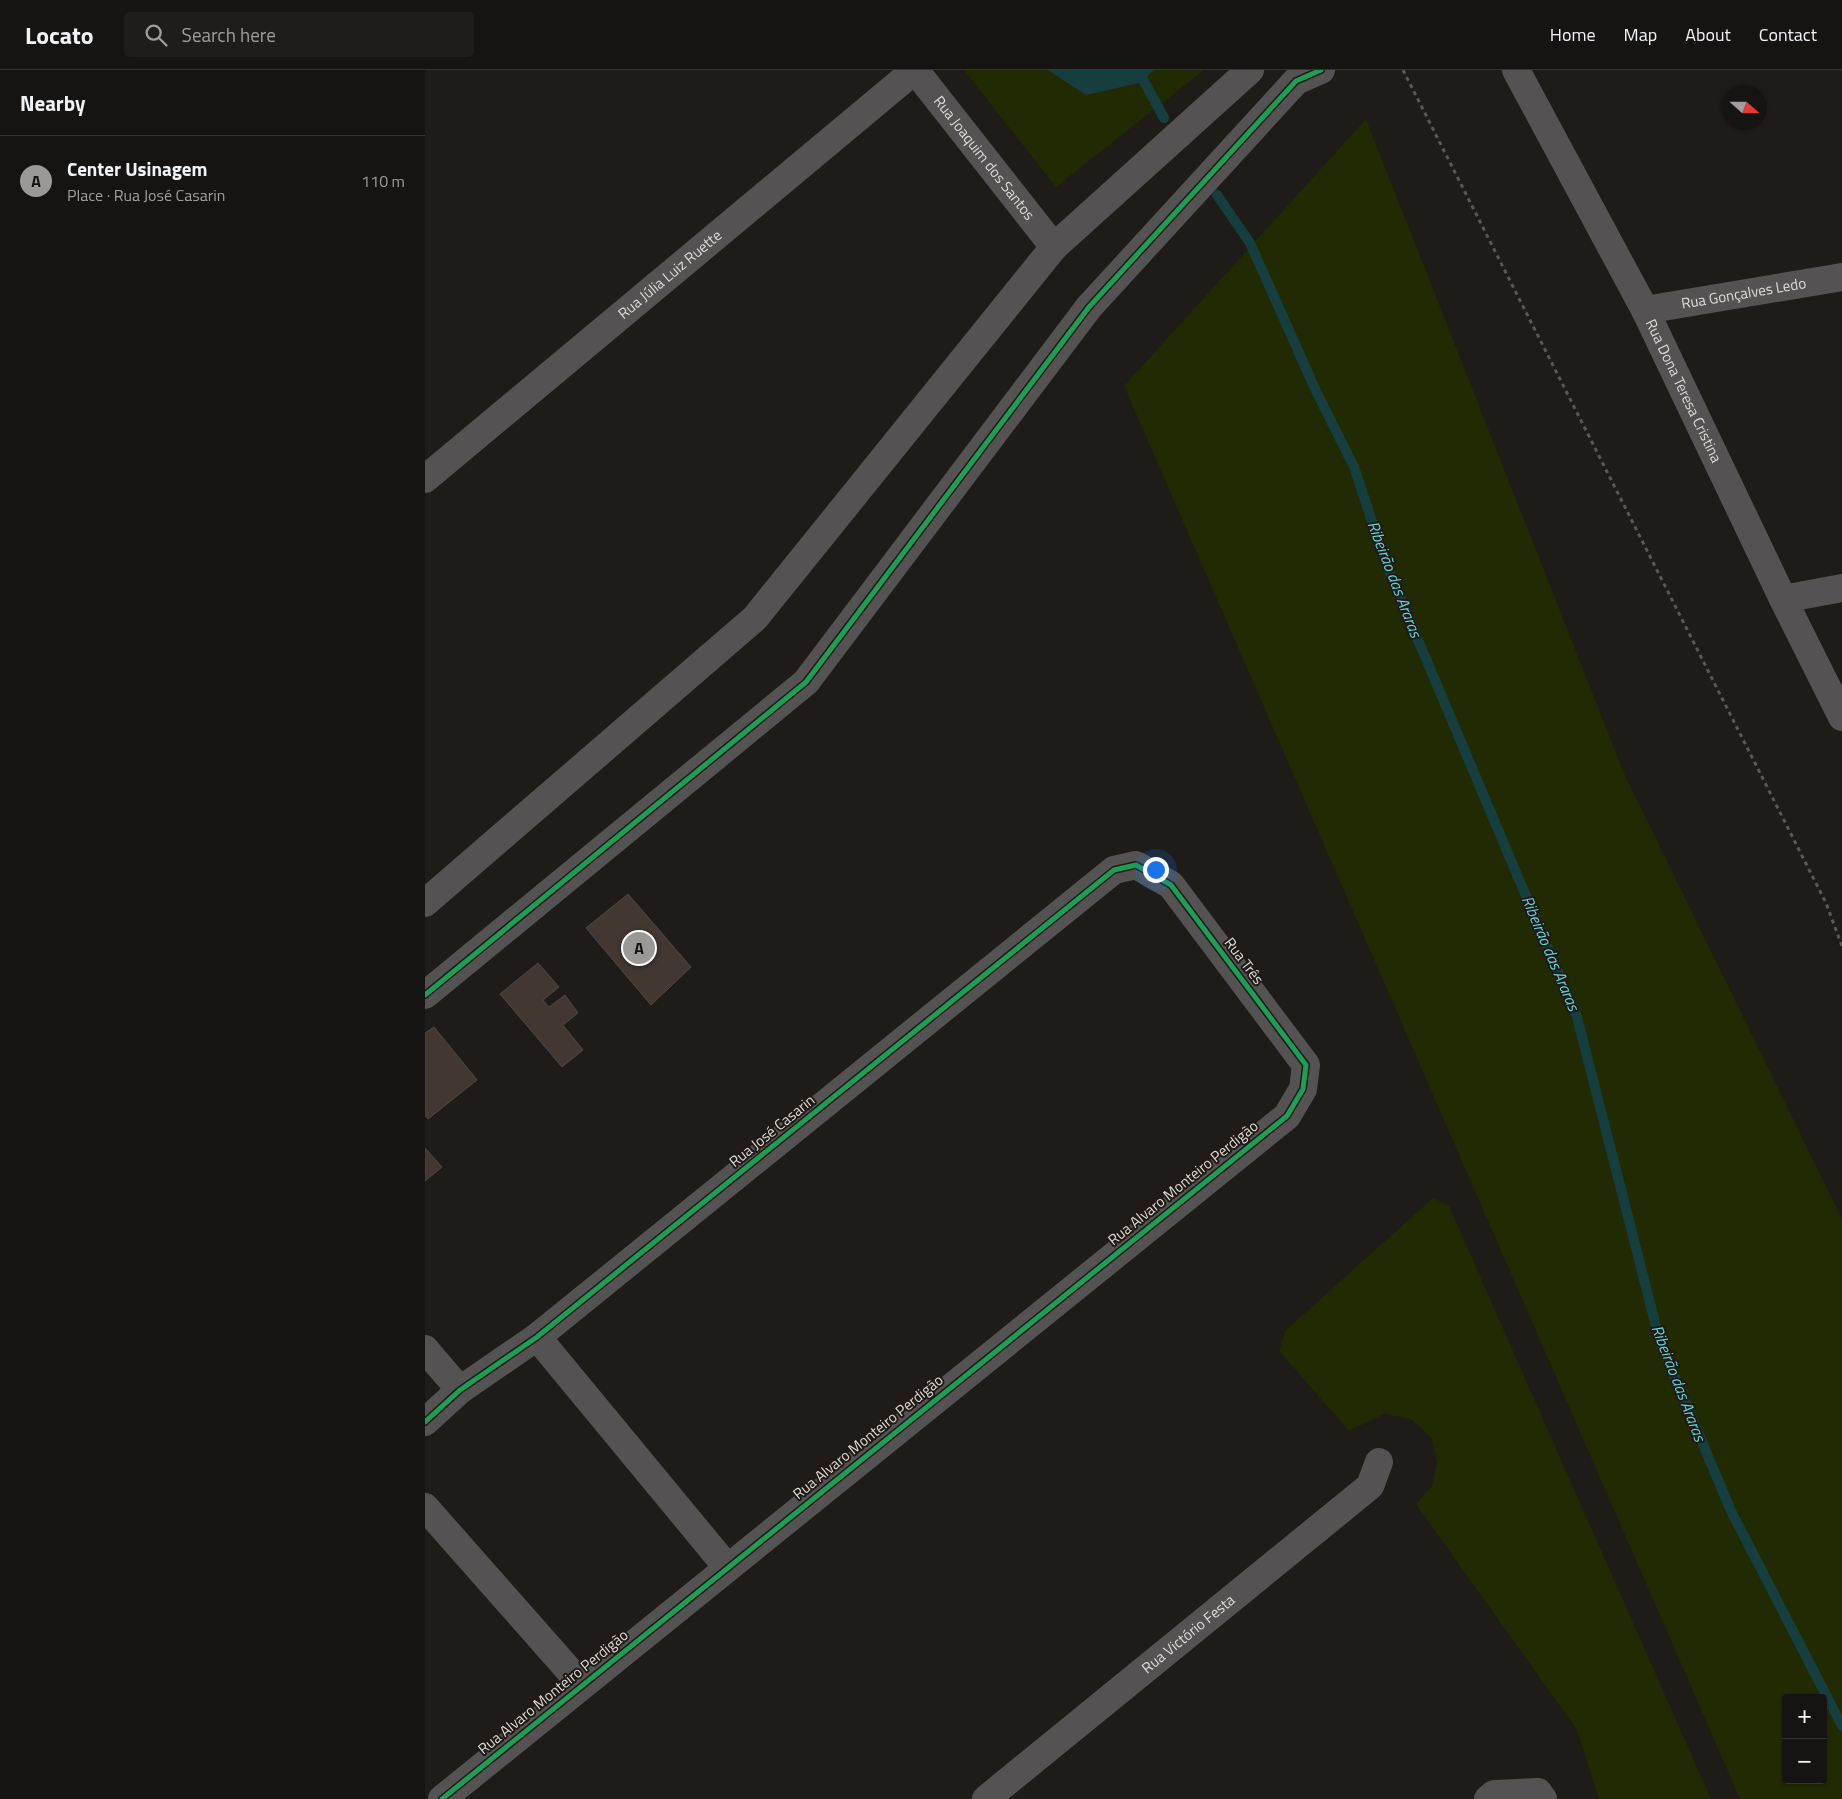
<!DOCTYPE html>
<html lang="en">
<head>
<meta charset="utf-8">
<style>
	:root { --surface:#161413; --page:#1f1d1c; --text:#f1f3f6; --muted:#9e9ea0; --line:#353333; --accent:#9b9895 }
	body { margin:0; font-family:"Titillium Web",sans-serif; background:var(--page); color:var(--text) }
	.controls { position:absolute; right:15px; bottom:15px; display:grid; overflow:hidden; border-radius:5px; box-shadow:0 1px 4px #0004 }
	.controls button { width:45px; height:45px; display:grid; place-items:center; padding:0; border:0; border-bottom:1px solid var(--line); background:var(--surface); color:var(--text); font:25px sans-serif }
	.compass { position:absolute; left:1297px; top:15px; width:45px; height:45px; border-radius:50%; background:var(--surface); box-shadow:0 1px 4px #0004; rotate:111deg }
	.you { position:absolute; left:730px; top:799px; width:18px; height:18px; margin:-12px; border:4px solid #fff; border-radius:50%; background:#1a73e8; box-shadow:0 0 0 8px #1a73e833 }
	.badge { display:grid; place-items:center; width:32px; height:32px; border-radius:50%; background:var(--accent); color:#111; font-size:16px; font-weight:700 }
	.pin { position:absolute; translate:-50% -50%; border:2px solid #fff; box-shadow:0 1px 5px #0006 }
	.list { margin:0; padding:0; list-style:none }
	h2 { display:flex; justify-content:space-between; align-items:center; height:65px; margin:0; padding:0 20px; font-size:21px }
	h2 small { font-size:16px; font-weight:400; color:var(--muted) }
	.list li { display:grid; grid-template-columns:32px 1fr auto; gap:15px; align-items:center; box-sizing:border-box; height:90px; padding:0 20px; border-top:1px solid var(--line) }
	.list b { display:block; font-size:19px; white-space:nowrap }
	.list p { margin:0; font-size:16px; white-space:nowrap; color:var(--muted) }
	.list em { font-size:16px; font-style:normal; color:var(--muted) }
	.icon { flex:none; width:28px; height:28px; fill:none; stroke:currentColor; stroke-width:2; stroke-linecap:round; stroke-linejoin:round }
	.map { position:relative; flex:none; width:1417px; height:1729px; overflow:hidden }
	header { display:flex; align-items:center; gap:30px; box-sizing:border-box; height:70px; padding:0 25px; background:var(--surface); border-bottom:1px solid var(--line) }
	header strong { font-size:24px }
	nav { display:flex; gap:28px; margin-inline-start:auto; font-size:18px }
	.search { width:350px; height:45px; background:var(--page); display:flex; align-items:center; gap:12px; box-sizing:border-box; padding:0 18px; border-radius:5px; color:var(--muted); font-size:19px }
	main { display:flex }
	aside { flex:1; background:var(--surface) }
	.map>svg:first-child { display:block }
</style>
</head>
<body>
<header>
<strong>Locato</strong>
<div class="search"><svg class="icon" aria-label="search" viewBox="0 0 24 24"><circle cx="10" cy="10" r="6"/><path d="M15 15l6 6"/></svg>Search here</div>
<nav><a>Home</a><a>Map</a><a>About</a><a>Contact</a></nav>
</header>
<main>
<aside>
<h2>Nearby<small></small></h2>
<ul class="list">
<li><span class="badge">A</span><div><b>Center Usinagem</b><p>Place · Rua José Casarin</p></div><em>110 m</em></li>
</ul>
</aside>
<div class="map">
<svg width="1417" height="1729" viewBox="0 0 1417 1729">
	<rect width="100%" height="100%" fill="#1e1b19"/>
	<g fill="#212a03" fill-rule="evenodd">
		<path d="M539,0H779L631,117Z"/>
		<path d="M941,49L1199,703L1417,1149V1729H1315L699,316ZM1361,1628H1398V1710H1361Z"/>
		<path d="M1008,1128L1024,1136L1286,1729H1174L1152,1660L991,1434L1007,1416L1012,1392L1007,1369L986,1349L959,1344L924,1361L854,1281L860,1261Z"/>
	</g>
	<path fill="#173e3f" d="M623,0H729L714,13L661,25Z"/>
	<g fill="none" stroke-linecap="round" stroke-linejoin="round">
		<g stroke="#173e3f" stroke-width="10">
			<path d="M713,0L739,48"/>
			<path d="M792,125L825,173L891,321L929,397L961,494L1152,947L1235,1272L1306,1441L1417,1656"/>
		</g>
	</g>
	<g fill="#423731" stroke="#4b4948">
		<path d="M203,824L266,897L226,935L161,858Z"/>
		<path d="M113,893L134,917L118,930L124,937L140,925L153,943L138,955L158,980L137,997L75,924Z"/>
		<path d="M9,957L52,1010L3,1049L0,1045V963Z"/>
		<path d="M0,1078L17,1097L0,1111Z"/>
	</g>
	<g fill="none" stroke-linecap="round" stroke-linejoin="round">
		<path stroke="#5a5857" stroke-width="3" stroke-dasharray="4 4" stroke-linecap="butt" d="M978,0L1401,833L1417,876"/>
		<g stroke="#545252" stroke-width="28">
			<path id="s1" d="M490,0L629,177"/>
			<path id="s2" d="M1091,0L1220,240L1358,529L1417,647"/>
			<path id="s3" d="M1220,240L1417,207"/>
			<path id="s4" d="M0,409L490,0"/>
			<path d="M1358,529L1417,518"/>
			<path d="M112,1267L302,1497"/>
			<path d="M0,1279L35,1320"/>
			<path d="M0,1352L35,1320L112,1267L689,800L711,795L746,815L881,995L878,1019L862,1046L17,1729"/>
			<path d="M0,1437L157,1615"/>
			<path id="s5" d="M561,1729L945,1416L954,1392"/>
			<path d="M1063,1729L1069,1724L1113,1722L1118,1729"/>
		</g>
		<g stroke="#545252" stroke-width="28">
			<path d="M0,833L330,548L629,177L825,0"/>
			<path d="M0,925L381,612L664,237L871,11L896,0"/>
		</g>
		<defs>
			<g id="cycleway">
				<path d="M0,925L381,612L664,237L871,11L896,0"/>
				<path d="M0,1352L35,1320L112,1267L689,800L711,795L746,815L881,995L878,1019L862,1046L17,1729"/>
			</g>
		</defs>
		<use href="#cycleway" stroke="#201a17" stroke-width="8"/>
		<use href="#cycleway" stroke="#1a9f57" stroke-width="5"/>
	</g>
	<g text-anchor="middle" stroke-width="4" stroke-linejoin="round" paint-order="stroke">
		<g font-size="15" fill="#dfdbd8" stroke="#201a17">
			<text dy="5" stroke="none"><textPath href="#s1" startOffset="112">Rua Joaquim dos Santos</textPath></text>
			<text dy="5" stroke="none"><textPath href="#s4" startOffset="319">Rua Júlia Luiz Ruette</textPath></text>
			<text dy="5" stroke="none"><textPath href="#s3" startOffset="100">Rua Gonçalves Ledo</textPath></text>
			<text dy="5" stroke="none"><textPath href="#s2" startOffset="362">Rua Dona Teresa Cristina</textPath></text>
			<text transform="translate(819 891) rotate(53)" y="5">Rua Três</text>
			<text transform="translate(347 1061) rotate(-39)" y="5">Rua José Casarin</text>
			<text transform="translate(758 1113) rotate(-39)" y="5">Rua Alvaro Monteiro Perdigão</text>
			<text transform="translate(443 1367) rotate(-39)" y="5">Rua Alvaro Monteiro Perdigão</text>
			<text dy="5" stroke="none"><textPath href="#s5" startOffset="261">Rua Victório Festa</textPath></text>
			<text transform="translate(128 1622) rotate(-39)" y="5">Rua Alvaro Monteiro Perdigão</text>
		</g>
		<g font-size="16" font-style="italic" fill="#5dd7dc" stroke="#201a17">
			<text transform="translate(970 509) rotate(69)" y="6">Ribeirão das Araras</text>
			<text transform="translate(1126 883) rotate(67)" y="6">Ribeirão das Araras</text>
			<text transform="translate(1254 1313) rotate(69)" y="6">Ribeirão das Araras</text>
		</g>
	</g>
</svg>
<div class="controls">
<button>+</button>
<button>−</button>
</div>
<svg class="compass" viewBox="-18 -18 36 36"><path d="M0-13l5 13h-10z" fill="#e53935"/><path d="M0 13l5-13h-10z" fill="#9e9ea0"/></svg>
<div class="you"></div>
<div class="pin badge" style="left:214px;top:878px">A</div>
</div>
</main>
</body>
</html>
